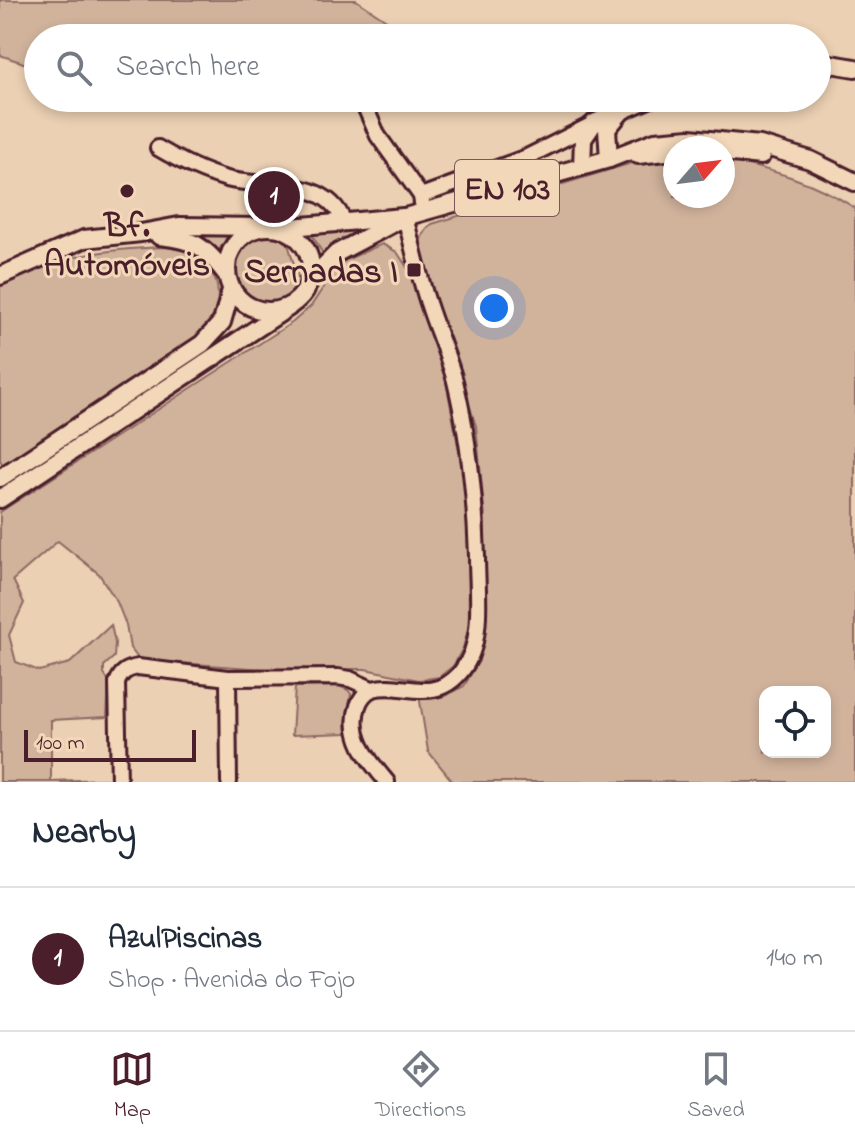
<!DOCTYPE html>
<html lang="en">
<head>
<meta charset="utf-8">
<style>
	:root { --surface:#fff; --page:#f6f6f7; --text:#1f2937; --muted:#747a83; --line:#e0e1e3; --accent:#4a1f2b }
	body { margin:0; font-family:"Indie Flower",sans-serif; background:var(--page); color:var(--text) }
	.controls { position:absolute; right:24px; bottom:24px; display:grid; overflow:hidden; border-radius:16px; box-shadow:0 4px 12px #0003 }
	.controls button { width:72px; height:72px; display:grid; place-items:center; padding:0; border:0; border-bottom:2px solid var(--line); background:var(--surface); color:var(--text); font:40px sans-serif }
	.compass { position:absolute; left:663px; top:136px; width:72px; height:72px; border-radius:50%; background:var(--surface); box-shadow:0 4px 12px #0003; rotate:62deg }
	.scale { position:absolute; left:24px; bottom:20px; width:172px; box-sizing:border-box; padding-left:8px; border:4px solid #4a1f2b; border-top:0; font-size:22px; line-height:28px; white-space:nowrap; color:#4a1f2b; -webkit-text-stroke:6px #f2d7b9; paint-order:stroke }
	.you { position:absolute; left:494px; top:308px; width:28px; height:28px; margin:-20px; border:6px solid #fff; border-radius:50%; background:#1a73e8; box-shadow:0 0 0 12px #1a73e833 }
	.badge { display:grid; place-items:center; width:52px; height:52px; border-radius:50%; background:var(--accent); color:#fff; font-size:26px; font-weight:700 }
	.pin { position:absolute; translate:-50% -50%; border:4px solid #fff; box-shadow:0 2px 8px #0006 }
	.list { margin:0; padding:0; list-style:none }
	h2 { display:flex; justify-content:space-between; align-items:center; height:104px; margin:0; padding:0 32px; font-size:34px }
	h2 small { font-size:26px; font-weight:400; color:var(--muted) }
	.list li { display:grid; grid-template-columns:52px 1fr auto; gap:24px; align-items:center; box-sizing:border-box; height:144px; padding:0 32px; border-top:2px solid var(--line) }
	.list b { display:block; font-size:30px; white-space:nowrap }
	.list p { margin:0; font-size:26px; white-space:nowrap; color:var(--muted) }
	.list em { font-size:26px; font-style:normal; color:var(--muted) }
	.icon { flex:none; width:44px; height:44px; fill:none; stroke:currentColor; stroke-width:2; stroke-linecap:round; stroke-linejoin:round }
	.map { position:relative; flex:none; width:855px; height:782px; overflow:hidden }
	.search { position:absolute; background:var(--surface); box-shadow:0 4px 12px #0003; left:24px; right:24px; top:24px; height:88px; display:flex; align-items:center; gap:20px; box-sizing:border-box; padding:0 28px; border-radius:44px; color:var(--muted); font-size:30px }
	.sheet { height:248px; background:var(--surface) }
	nav { display:flex; justify-content:space-around; align-items:center; box-sizing:border-box; height:112px; border-top:2px solid var(--line); background:var(--surface); font-size:22px; color:var(--muted) }
	nav a { display:grid; justify-items:center; gap:4px }
	nav .on { color:var(--accent) }
	.map>svg:first-child { display:block }
</style>
</head>
<body>
<div class="map">
<svg width="855" height="782" viewBox="0 0 855 782">
	<rect width="100%" height="100%" fill="#ebd0b3"/>
	<filter id="ink" filterUnits="userSpaceOnUse"><feTurbulence type="fractalNoise" baseFrequency=".0125" numOctaves="2"/><feDisplacementMap in="SourceGraphic" scale="16" xChannelSelector="R" yChannelSelector="G"/><feConvolveMatrix kernelMatrix="1 2 1 2 8 2 1 2 1" color-interpolation-filters="sRGB"/></filter>
	<g filter="url(#ink)">
		<g fill="#d1b39c" stroke="#8e6964" stroke-width="2" fill-rule="evenodd">
			<path d="M0,0H356L388,21L379,38H38V68L0,55Z"/>
			<path d="M83,98H142L109,107Z"/>
			<path d="M256,98H357V105Z"/>
			<path d="M675,159V196H723V161H730C776,171 815,182 855,208V782H453L428,751L419,695L442,698L464,686L479,661L485,617V518L476,426L421,258C420,244 419,233 432,224L632,163ZM765,692H825V752H765Z"/>
			<path d="M359,230L323,254L311,233Z"/>
			<path d="M183,232H230L218,252L202,239Z"/>
			<path d="M264,236H275L287,240L300,285C264,343 197,256 264,236Z"/>
			<path d="M382,244L397,252L414,278L444,370L468,500L469,626L463,648L453,666L439,677L419,680L365,669H265L152,661L138,658L130,648L126,625L117,602L99,574L58,541L13,580L24,603L9,635L16,662L39,671L70,663L111,625L115,643L114,657L104,666V674L109,682L107,717L51,720V781L106,779L107,782H0V512L293,322L311,306L336,268L346,260Z"/>
			<path d="M166,247C188,250 204,255 214,277C221,291 218,311 209,323C190,349 157,365 131,382C88,409 45,437 3,465L0,460V285C57,256 102,249 166,247Z"/>
			<path d="M339,686L348,690L351,694L346,723L347,733L292,735L295,687Z"/>
		</g>
		<g fill="none" stroke-linecap="round" stroke-linejoin="round">
			<defs>
				<g id="minor">
					<path d="M366,109L378,136L421,196L422,203"/>
					<path d="M158,148C180,161 202,172 227,179C263,189 326,175 344,222"/>
					<path d="M421,196L527,157L593,124"/>
					<path d="M228,678L229,782"/>
					<path d="M119,782L117,683C121,672 127,669 138,667L228,678L338,677L350,679L372,689"/>
					<path d="M387,782C369,761 348,736 358,706C360,699 366,691 373,689C389,684 406,690 422,690C456,691 474,660 477,629C480,605 477,581 477,556C475,498 469,438 455,381C448,355 437,331 429,306C419,277 413,247 405,217"/>
				</g>
				<g id="major">
					<path d="M817,67L831,64L855,68"/>
					<path d="M723,152L761,156"/>
					<path d="M638,155L675,151"/>
					<path d="M609,159L607,129L621,112"/>
					<path d="M582,167L583,139L594,123L651,98"/>
					<circle cx="269" cy="269" r="42"/>
					<path d="M280,228L403,217"/>
					<path d="M159,236C195,240 204,245 226,274"/>
					<path d="M0,276L84,239L141,233L179,226L264,227"/>
					<path d="M309,281L337,253L405,217L609,159L655,141L690,138L760,145L810,160L855,182"/>
					<path d="M0,478L202,344L222,322L231,290"/>
					<path d="M0,499L289,307"/>
				</g>
			</defs>
			<use href="#minor" stroke="#4a1f2b" stroke-width="20"/>
			<use href="#major" stroke="#4a1f2b" stroke-width="22"/>
			<use href="#minor" stroke="#f2d7b9" stroke-width="14"/>
			<use href="#major" stroke="#f2d7b9" stroke-width="16"/>
		</g>
	</g>
	<g fill="#4a1f2b" stroke="#f2d7b9" stroke-width="3">
		<circle cx="127" cy="191" r="8"/>
		<rect x="406" y="262" width="16" height="16" rx="4"/>
	</g>
	<g text-anchor="middle" stroke-width="6" stroke-linejoin="round" paint-order="stroke">
		<rect fill="#f2d7b9" stroke="#7c5656" stroke-width="2" x="455" y="160" width="104" height="56" rx="6"/>
		<g font-size="32" font-weight="bold" fill="#4a1f2b">
			<text x="507" y="199">EN 103</text>
		</g>
		<g font-size="34" font-weight="bold" fill="#4a1f2b" stroke="#f2d7b9">
			<text x="127" y="236">Bf.<tspan x="127" dy="39">Automóveis</tspan></text>
			<text x="398" y="282" text-anchor="end">Sernadas I</text>
		</g>
	</g>
</svg>
<div class="controls">
<button><svg class="icon" aria-label="locate" viewBox="0 0 24 24"><circle cx="12" cy="12" r="6"/><path d="M12 2v4M12 18v4M2 12h4M18 12h4"/></svg></button>
</div>
<svg class="compass" viewBox="-18 -18 36 36"><path d="M0-13l5 13h-10z" fill="#e53935"/><path d="M0 13l5-13h-10z" fill="#747a83"/></svg>
<div class="scale">100 m</div>
<div class="you"></div>
<div class="pin badge" style="left:274px;top:197px">1</div>
<div class="search"><svg class="icon" aria-label="search" viewBox="0 0 24 24"><circle cx="10" cy="10" r="6"/><path d="M15 15l6 6"/></svg>Search here</div>
</div>
<section class="sheet">
<h2>Nearby<small></small></h2>
<ul class="list">
<li><span class="badge">1</span><div><b>AzulPiscinas</b><p>Shop · Avenida do Fojo</p></div><em>140 m</em></li>
</ul>
</section>
<nav>
<a class="on"><svg class="icon" aria-label="map" viewBox="0 0 24 24"><path d="M3 6l6-2 6 2 6-2v14l-6 2-6-2-6 2zM9 4v14M15 6v14"/></svg>Map</a>
<a><svg class="icon" aria-label="directions" viewBox="0 0 24 24"><path d="M12 3l9 9-9 9-9-9zM9 14v-3h6M13 9l2 2-2 2"/></svg>Directions</a>
<a><svg class="icon" aria-label="saved" viewBox="0 0 24 24"><path d="M7 4h10v16l-5-4-5 4z"/></svg>Saved</a>
</nav>
</body>
</html>
